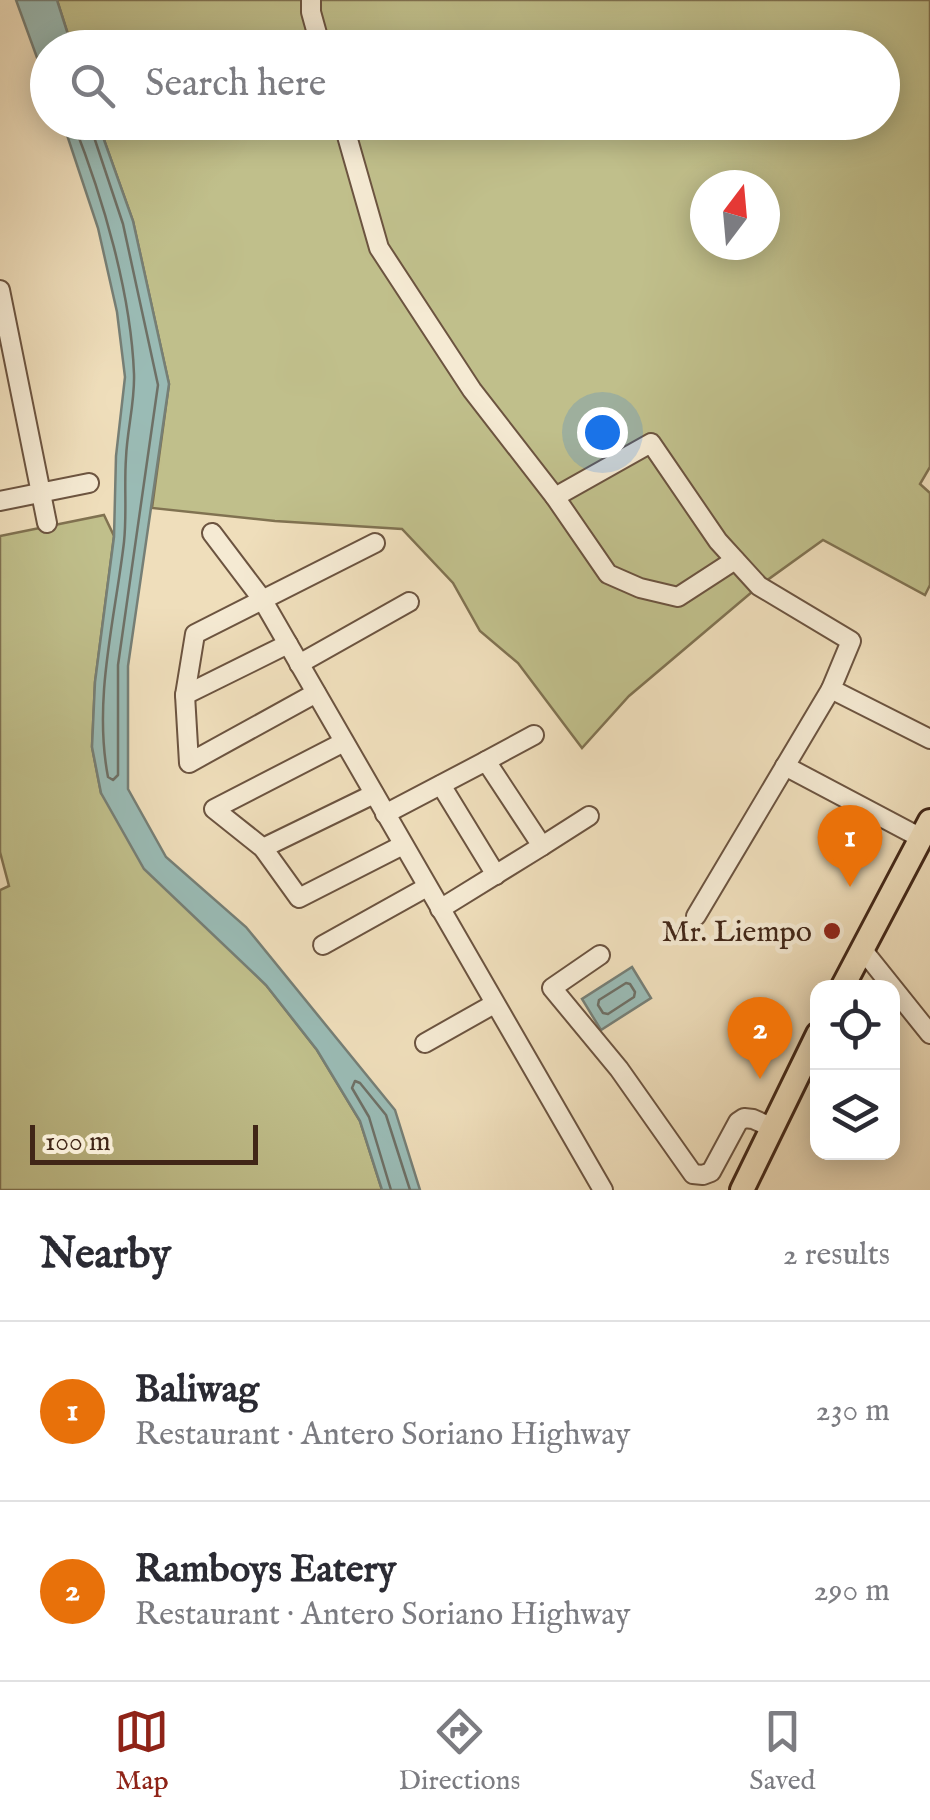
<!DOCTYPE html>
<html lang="en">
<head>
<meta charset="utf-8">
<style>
	:root { --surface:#fff; --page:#f2f2f3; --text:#2b2b33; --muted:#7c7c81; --line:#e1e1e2; --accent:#8f2418 }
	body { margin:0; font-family:"IM FELL English",serif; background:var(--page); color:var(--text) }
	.controls { position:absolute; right:30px; bottom:30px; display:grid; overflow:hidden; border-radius:20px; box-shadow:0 5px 25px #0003 }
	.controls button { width:90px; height:90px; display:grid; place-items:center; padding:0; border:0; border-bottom:2px solid var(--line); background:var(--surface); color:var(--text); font:50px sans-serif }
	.compass { position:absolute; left:690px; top:170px; width:90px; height:90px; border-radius:50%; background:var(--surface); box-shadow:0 5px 25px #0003; rotate:16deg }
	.scale { position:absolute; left:30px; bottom:25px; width:228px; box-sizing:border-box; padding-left:10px; border:5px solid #412617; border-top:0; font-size:28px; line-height:35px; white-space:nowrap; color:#412617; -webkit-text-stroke:8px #f5ead3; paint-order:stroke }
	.you { position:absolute; left:602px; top:432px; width:35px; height:35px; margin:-25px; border:8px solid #fff; border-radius:50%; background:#1a73e8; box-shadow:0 0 0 15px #1a73e833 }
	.badge { display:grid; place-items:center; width:65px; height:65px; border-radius:50%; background:var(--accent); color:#fff; font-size:32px; font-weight:700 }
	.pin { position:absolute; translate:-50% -82px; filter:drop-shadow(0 2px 5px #0008) }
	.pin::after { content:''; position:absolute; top:52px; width:35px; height:30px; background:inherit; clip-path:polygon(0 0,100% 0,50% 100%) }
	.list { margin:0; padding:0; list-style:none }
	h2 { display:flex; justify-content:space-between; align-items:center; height:130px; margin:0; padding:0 40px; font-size:42px }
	h2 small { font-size:32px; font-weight:400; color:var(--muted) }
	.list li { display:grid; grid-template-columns:65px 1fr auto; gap:30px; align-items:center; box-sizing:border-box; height:180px; padding:0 40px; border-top:2px solid var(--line) }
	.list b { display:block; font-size:38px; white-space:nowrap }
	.list p { margin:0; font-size:32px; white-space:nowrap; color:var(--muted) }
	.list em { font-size:32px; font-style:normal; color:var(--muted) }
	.icon { flex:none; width:55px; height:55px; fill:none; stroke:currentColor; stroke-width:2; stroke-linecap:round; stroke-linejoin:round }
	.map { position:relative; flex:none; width:930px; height:1190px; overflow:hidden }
	.search { position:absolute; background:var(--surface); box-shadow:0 5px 25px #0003; left:30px; right:30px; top:30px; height:110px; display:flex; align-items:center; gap:25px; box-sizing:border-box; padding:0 35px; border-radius:55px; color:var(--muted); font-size:38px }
	.sheet { height:490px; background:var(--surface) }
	nav { display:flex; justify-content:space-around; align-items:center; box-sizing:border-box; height:140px; border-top:2px solid var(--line); background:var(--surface); font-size:28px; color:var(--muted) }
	nav a { display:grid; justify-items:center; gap:5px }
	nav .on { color:var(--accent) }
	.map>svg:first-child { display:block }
</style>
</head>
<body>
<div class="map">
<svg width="930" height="1190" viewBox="0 0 930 1190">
	<rect width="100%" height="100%" fill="#efdebb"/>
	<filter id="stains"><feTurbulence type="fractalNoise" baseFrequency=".002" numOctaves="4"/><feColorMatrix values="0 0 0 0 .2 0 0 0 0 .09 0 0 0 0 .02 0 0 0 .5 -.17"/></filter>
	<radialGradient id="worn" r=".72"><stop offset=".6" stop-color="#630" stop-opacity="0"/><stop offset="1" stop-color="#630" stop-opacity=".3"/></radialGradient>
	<g fill="#c0bf8b" stroke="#807251" stroke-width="2.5" fill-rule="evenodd">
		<path d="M57,0H930V467L920,484L930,493V585L925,595L823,540L759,586L629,696L582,748L518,663L480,631L453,583L402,529L275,521L152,508L169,384L133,221L98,123L882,122V48L72,47ZM705,185H765V245H705Z"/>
		<path d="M104,515L114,536L95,682L92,747L101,793L224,943L266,985L317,1050L360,1121L382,1190H0V890L9,886L0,852V536Z"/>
	</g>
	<g fill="#9abbb5" stroke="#767f76" stroke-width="2.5">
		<path d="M16,0H57L72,47L48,48L47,85Z"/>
		<path d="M63,123H98L133,221L169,384L128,666V789L166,857L246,927L395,1110L420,1190H382L360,1121L317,1050L266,985L144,869L101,793L92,747L95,682L114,537L116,456L125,377L117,312L98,228Z"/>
		<path d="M632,967L651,998L601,1030L582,999Z"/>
	</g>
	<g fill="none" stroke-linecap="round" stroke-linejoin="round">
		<g stroke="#6e7066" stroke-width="2.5">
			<path d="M73,122C103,198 131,293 134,374C135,402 127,430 126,458C124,485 127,514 124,542C115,619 93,699 108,777L113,780L118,775V665L158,385L123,224L89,122"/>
			<path d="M626,983L630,984L635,992L634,997L608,1014L603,1013L598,1005L599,1000Z"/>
			<path d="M391,1190L369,1117L352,1088L355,1081L360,1083L386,1115L410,1190"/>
		</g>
		<defs>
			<g id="minor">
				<path d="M311,0V12L321,48"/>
				<path d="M343,122L379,248L472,390L555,497L651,443L718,541L759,586L851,641L831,689L930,739"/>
				<path d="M0,290L47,523"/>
				<path d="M555,497L608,574L640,588L678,597L735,560"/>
				<path d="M0,501L89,483"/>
				<path d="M212,533L262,599L603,1190"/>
				<path d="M299,664L409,602"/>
				<path d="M316,693L189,763L185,695L195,634L375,543"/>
				<path d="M185,695L288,644"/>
				<path d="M344,742L214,809L263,848L299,898L403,845"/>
				<path d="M486,761L534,735"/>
				<path d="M785,766L921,838"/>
				<path d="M441,785L496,875"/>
				<path d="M385,814L486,761L542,846L440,909"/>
				<path d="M542,846L589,816"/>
				<path d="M263,848L374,794"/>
				<path d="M696,916L831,689"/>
				<path d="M323,945L427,887"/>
				<path d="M862,949L930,1034"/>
				<path d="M600,955L552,988L619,1069L693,1174L703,1175L711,1172L738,1122L744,1118L753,1119L771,1127"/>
				<path d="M425,1043L494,1004"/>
			</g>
			<g id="major">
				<path d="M842,988L930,821"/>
				<path d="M742,1190L818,1034"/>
			</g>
		</defs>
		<use href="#minor" stroke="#6c5440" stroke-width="22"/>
		<use href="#major" stroke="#412617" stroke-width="28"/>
		<use href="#minor" stroke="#f5ead3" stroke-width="18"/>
		<use href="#major" stroke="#efdebb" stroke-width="22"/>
	</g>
	<circle fill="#8f2418" stroke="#f5ead3" stroke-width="4" cx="832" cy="931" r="10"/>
	<g text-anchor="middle" stroke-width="9" stroke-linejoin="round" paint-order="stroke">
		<g font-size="30" fill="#412617" stroke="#f5ead3" text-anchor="end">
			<text x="812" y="941">Mr. Liempo</text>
		</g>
	</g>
	<rect width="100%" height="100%" filter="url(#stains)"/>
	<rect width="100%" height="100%" fill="url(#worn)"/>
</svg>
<div class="controls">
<button><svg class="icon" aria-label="locate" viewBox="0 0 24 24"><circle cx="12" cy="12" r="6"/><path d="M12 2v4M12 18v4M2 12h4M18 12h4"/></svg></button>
<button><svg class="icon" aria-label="layers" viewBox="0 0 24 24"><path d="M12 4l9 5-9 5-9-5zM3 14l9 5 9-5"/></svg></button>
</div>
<svg class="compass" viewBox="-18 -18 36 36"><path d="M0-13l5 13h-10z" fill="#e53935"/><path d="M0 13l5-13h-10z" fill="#7c7c81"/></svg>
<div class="scale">100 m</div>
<div class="you"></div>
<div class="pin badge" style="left:850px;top:887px;background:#e8710a">1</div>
<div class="pin badge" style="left:760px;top:1079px;background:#e8710a">2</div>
<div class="search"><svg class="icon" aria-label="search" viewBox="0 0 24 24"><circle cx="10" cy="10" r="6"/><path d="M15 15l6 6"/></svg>Search here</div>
</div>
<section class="sheet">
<h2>Nearby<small>2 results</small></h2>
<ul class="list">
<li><span class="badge" style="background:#e8710a">1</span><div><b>Baliwag</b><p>Restaurant · Antero Soriano Highway</p></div><em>230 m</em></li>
<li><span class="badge" style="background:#e8710a">2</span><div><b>Ramboys Eatery</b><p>Restaurant · Antero Soriano Highway</p></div><em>290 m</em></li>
</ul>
</section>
<nav>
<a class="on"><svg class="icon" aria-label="map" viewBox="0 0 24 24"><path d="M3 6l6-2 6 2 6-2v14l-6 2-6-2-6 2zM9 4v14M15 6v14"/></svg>Map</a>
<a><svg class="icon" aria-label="directions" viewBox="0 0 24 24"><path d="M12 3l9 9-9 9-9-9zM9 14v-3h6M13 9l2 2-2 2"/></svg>Directions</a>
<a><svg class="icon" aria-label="saved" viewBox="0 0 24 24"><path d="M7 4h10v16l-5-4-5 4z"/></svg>Saved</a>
</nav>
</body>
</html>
